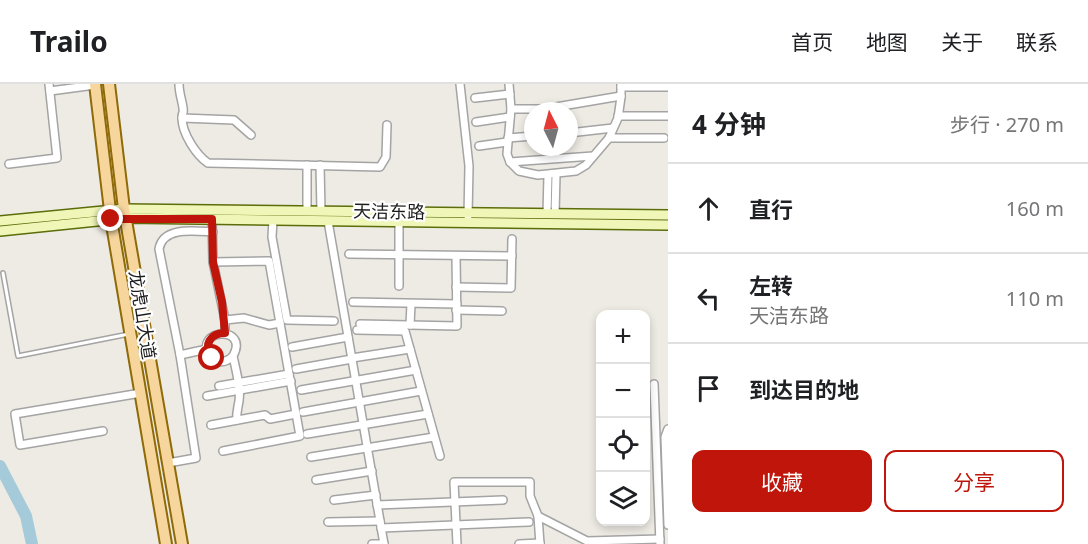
<!DOCTYPE html>
<html lang="zh">
<head>
<meta charset="utf-8">
<style>
	:root { --surface:#fff; --page:#f2f2f2; --text:#202124; --muted:#757577; --line:#e0e0e0; --accent:#bf150a }
	body { margin:0; font-family:"Noto Sans","Noto Sans SC",sans-serif; background:var(--page); color:var(--text) }
	.controls { position:absolute; right:18px; bottom:18px; display:grid; overflow:hidden; border-radius:12px; box-shadow:0 3px 9px #0003 }
	.controls button { width:54px; height:54px; display:grid; place-items:center; padding:0; border:0; border-bottom:2px solid var(--line); background:var(--surface); color:var(--text); font:30px sans-serif }
	.compass { position:absolute; left:524px; top:18px; width:54px; height:54px; border-radius:50%; background:var(--surface); box-shadow:0 3px 9px #0003; rotate:354deg }
	.stop { position:absolute; width:18px; height:18px; margin:-14px; border:4px solid #bf150a; border-radius:50%; background:#fff }
	.stop.end { background:#bf150a; border-color:#fff; box-shadow:0 2px 6px #0008 }
	.list { margin:0; padding:0; list-style:none }
	h2 { display:flex; justify-content:space-between; align-items:center; height:78px; margin:0; padding:0 24px; font-size:26px }
	h2 small { font-size:20px; font-weight:400; color:var(--muted) }
	.list li { display:grid; grid-template-columns:39px 1fr auto; gap:18px; align-items:center; box-sizing:border-box; height:90px; padding:0 24px; border-top:2px solid var(--line) }
	.list b { display:block; font-size:22px; white-space:nowrap }
	.list p { margin:0; font-size:20px; white-space:nowrap; color:var(--muted) }
	.list em { font-size:20px; font-style:normal; color:var(--muted) }
	.actions { display:flex; gap:12px; padding:18px 24px }
	.actions a { flex:1; padding:14px 0; border:2px solid var(--accent); border-radius:12px; text-align:center; font-size:21px; color:var(--accent) }
	.actions .main { background:var(--accent); color:#fff }
	.icon { flex:none; width:33px; height:33px; fill:none; stroke:currentColor; stroke-width:2; stroke-linecap:round; stroke-linejoin:round }
	.map { position:relative; flex:none; width:668px; height:460px; overflow:hidden }
	header { display:flex; align-items:center; gap:36px; box-sizing:border-box; height:84px; padding:0 30px; background:var(--surface); border-bottom:2px solid var(--line) }
	header strong { font-size:28px }
	nav { display:flex; gap:33px; margin-inline-start:auto; font-size:21px }
	main { display:flex }
	aside { flex:1; background:var(--surface) }
	.map>svg:first-child { display:block }
</style>
</head>
<body>
<header>
<strong>Trailo</strong>
<nav><a>首页</a><a>地图</a><a>关于</a><a>联系</a></nav>
</header>
<main>
<div class="map">
<svg width="668" height="460" viewBox="0 0 668 460">
	<rect width="100%" height="100%" fill="#edebe3"/>
	<g fill="none" stroke-linecap="round" stroke-linejoin="round">
		<path stroke="#a5cad9" stroke-width="12" d="M0,382L26,432L32,460"/>
		<defs>
			<path id="lane" d="M3,189L18,272L129,250"/>
			<g id="street">
				<path d="M179,0C179,9 182,16 183,24C184,31 182,27 182,34C182,49 196,71 208,79L380,83L386,73L387,41"/>
				<path d="M460,0L469,82L468,132"/>
				<path d="M509,0L511,25L507,70L510,78L519,87L538,91L576,87L586,81L609,54L618,34L621,13V0"/>
				<path d="M621,3H668"/>
				<path d="M50,7L95,1"/>
				<path d="M475,14L510,10"/>
				<path d="M511,25H544L621,12"/>
				<path d="M618,32H667"/>
				<path d="M182,34L234,36L251,51"/>
				<path d="M476,38L510,33"/>
				<path d="M569,49L613,44"/>
				<path d="M508,54L533,52"/>
				<path d="M609,54H664"/>
				<path d="M479,62L507,58"/>
				<path d="M510,78L593,72"/>
				<path d="M9,80L57,74L49,0"/>
				<path d="M307,81V127"/>
				<path d="M320,81L321,127"/>
				<path d="M547,130L548,91"/>
				<path d="M555,130L556,90"/>
				<path d="M212,135L213,178L225,236"/>
				<path d="M273,136L272,153L287,236L334,237"/>
				<path d="M328,137L384,460"/>
				<path d="M349,170L512,172"/>
				<path d="M213,178L269,177L300,352L223,367"/>
				<path d="M399,202V138"/>
				<path d="M456,203L511,204L512,155"/>
				<path d="M353,218L457,220"/>
				<path d="M456,226L502,227"/>
				<path d="M360,240L457,242L456,172"/>
				<path d="M410,241L411,220"/>
				<path d="M357,246L405,247L440,372"/>
				<path d="M225,249V236L244,234L269,241L280,239"/>
				<path d="M292,263L348,253"/>
				<path d="M180,271L207,265"/>
				<path d="M233,272C226,279 215,281 209,271C194,245 250,241 233,272C236,287 241,303 239,317C238,324 236,328 237,336"/>
				<path d="M352,274L410,265"/>
				<path d="M296,285L352,275"/>
				<path d="M654,300L660,460"/>
				<path d="M219,302L289,290"/>
				<path d="M301,306L416,286"/>
				<path d="M207,312L291,297"/>
				<path d="M303,328L421,307"/>
				<path d="M211,341L265,331L270,335L296,330"/>
				<path d="M668,345L665,353L668,441"/>
				<path d="M103,347L20,361L15,330L141,309"/>
				<path d="M307,350L428,330"/>
				<path d="M311,373L434,353"/>
				<path d="M168,379L196,374L180,271L159,165C163,142 195,147 213,148"/>
				<path d="M316,396L372,387"/>
				<path d="M334,416L376,411"/>
				<path d="M377,421L503,416"/>
				<path d="M538,432L587,457L660,455"/>
				<path d="M328,438L380,437"/>
				<path d="M381,444L529,438"/>
				<path d="M372,460H384"/>
				<path d="M457,460L454,398H530V412L538,432L540,460"/>
				<path d="M519,460L540,459"/>
			</g>
			<g id="secondary">
				<path d="M0,137L124,125L668,131"/>
				<path d="M0,147L126,134L668,141"/>
			</g>
			<g id="primary">
				<path d="M95,0L111,135L166,460"/>
				<path d="M109,0L124,125L182,460"/>
			</g>
		</defs>
		<use href="#lane" stroke="#a4a4a4" stroke-width="6"/>
		<use href="#street" stroke="#a4a4a4" stroke-width="10"/>
		<use href="#secondary" stroke="#5c6d0a" stroke-width="12"/>
		<use href="#primary" stroke="#8e6a08" stroke-width="14"/>
		<use href="#lane" stroke="#fff" stroke-width="3"/>
		<use href="#street" stroke="#fff" stroke-width="7"/>
		<use href="#secondary" stroke="#eff6b8" stroke-width="9"/>
		<use href="#primary" stroke="#f7d69e" stroke-width="10"/>
	</g>
	<g fill="none" stroke-linecap="round" stroke-linejoin="round">
		<path stroke="#bf150a" stroke-width="8" d="M111,135H212L213,178L222,218L225,249C210,249 203,261 212,274"/>
	</g>
	<g text-anchor="middle" stroke-width="4.5" stroke-linejoin="round" paint-order="stroke">
		<g font-size="18" fill="#1d1d1d" stroke="#fff">
			<text transform="translate(389 128) rotate(1)" y="6">天洁东路</text>
			<text transform="translate(142 231) rotate(81)" y="6">龙虎山大道</text>
		</g>
	</g>
</svg>
<div class="controls">
<button>+</button>
<button>−</button>
<button><svg class="icon" aria-label="locate" viewBox="0 0 24 24"><circle cx="12" cy="12" r="6"/><path d="M12 2v4M12 18v4M2 12h4M18 12h4"/></svg></button>
<button><svg class="icon" aria-label="layers" viewBox="0 0 24 24"><path d="M12 4l9 5-9 5-9-5zM3 14l9 5 9-5"/></svg></button>
</div>
<svg class="compass" viewBox="-18 -18 36 36"><path d="M0-13l5 13h-10z" fill="#e53935"/><path d="M0 13l5-13h-10z" fill="#757577"/></svg>
<div class="stop" style="left:212px;top:274px"></div>
<div class="stop end" style="left:111px;top:135px"></div>
</div>
<aside>
<h2>4 分钟<small>步行 · 270 m</small></h2>
<ul class="list">
<li><svg class="icon" aria-label="ahead" viewBox="0 0 24 24"><path d="M12 20V5M6 11l6-6 6 6"/></svg><div><b>直行</b></div><em>160 m</em></li>
<li><svg class="icon" aria-label="left" viewBox="0 0 24 24"><path d="M17 20v-9H6M10 6l-5 5 5 5"/></svg><div><b>左转</b><p>天洁东路</p></div><em>110 m</em></li>
<li><svg class="icon" aria-label="arrive" viewBox="0 0 24 24"><path d="M6 21V4h12l-3 4 3 4H6"/></svg><div><b>到达目的地</b></div></li>
</ul>
<div class="actions"><a class="main">收藏</a><a>分享</a></div>
</aside>
</main>
</body>
</html>
